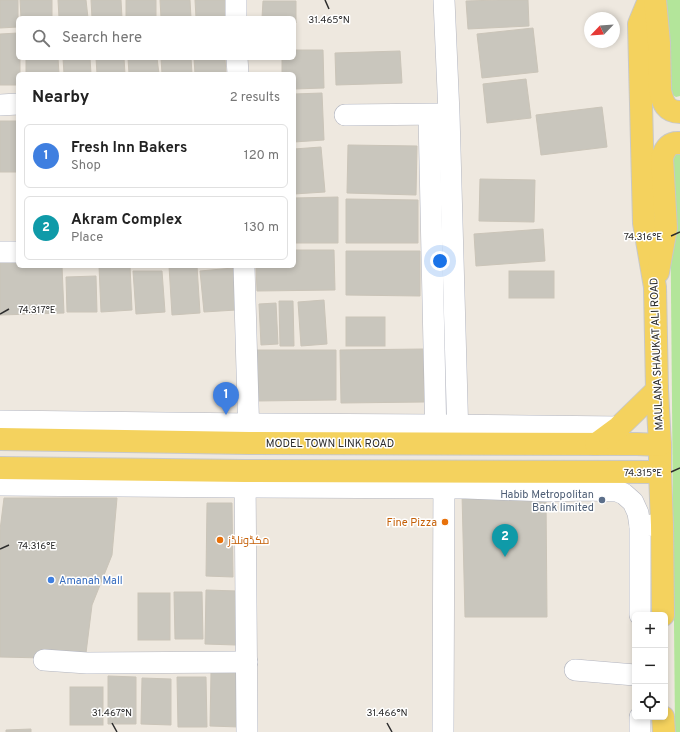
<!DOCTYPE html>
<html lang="en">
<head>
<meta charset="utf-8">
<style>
	:root { --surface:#fff; --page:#f2f2f2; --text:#222; --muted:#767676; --line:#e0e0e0; --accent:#111827 }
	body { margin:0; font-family:Overpass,Cairo,sans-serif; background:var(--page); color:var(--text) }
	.controls { position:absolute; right:12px; bottom:12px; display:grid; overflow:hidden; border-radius:6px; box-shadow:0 2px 6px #0003 }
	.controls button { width:36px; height:36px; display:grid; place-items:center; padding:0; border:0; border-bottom:1px solid var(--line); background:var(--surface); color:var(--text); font:20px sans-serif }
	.compass { position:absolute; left:584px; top:12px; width:36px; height:36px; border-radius:50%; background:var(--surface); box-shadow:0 2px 6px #0003; rotate:245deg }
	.you { position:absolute; left:440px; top:261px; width:14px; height:14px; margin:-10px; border:3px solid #fff; border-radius:50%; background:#1a73e8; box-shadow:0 0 0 6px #1a73e833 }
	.badge { display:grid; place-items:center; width:26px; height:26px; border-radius:50%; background:var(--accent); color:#fff; font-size:13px; font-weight:700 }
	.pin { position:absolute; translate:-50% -33px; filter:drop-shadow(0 1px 2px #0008) }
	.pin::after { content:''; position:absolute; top:21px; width:14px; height:12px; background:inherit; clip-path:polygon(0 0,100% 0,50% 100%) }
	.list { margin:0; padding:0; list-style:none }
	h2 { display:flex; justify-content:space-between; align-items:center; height:52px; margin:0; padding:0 16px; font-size:17px }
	h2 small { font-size:13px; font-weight:400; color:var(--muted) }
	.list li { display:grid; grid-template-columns:26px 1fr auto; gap:12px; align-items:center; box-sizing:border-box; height:64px; margin:0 8px 8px; padding:0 8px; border:1px solid var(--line); border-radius:6px }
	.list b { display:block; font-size:15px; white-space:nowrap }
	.list p { margin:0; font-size:13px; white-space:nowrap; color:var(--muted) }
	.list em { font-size:13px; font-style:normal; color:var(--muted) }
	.icon { flex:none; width:22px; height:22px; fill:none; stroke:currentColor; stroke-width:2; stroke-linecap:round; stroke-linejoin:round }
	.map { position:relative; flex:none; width:680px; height:732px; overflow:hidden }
	.search { position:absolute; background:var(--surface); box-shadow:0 2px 6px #0003; left:16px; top:16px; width:280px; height:44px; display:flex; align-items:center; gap:10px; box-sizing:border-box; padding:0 14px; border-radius:6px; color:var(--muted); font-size:15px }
	.panel { position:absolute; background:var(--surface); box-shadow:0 2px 6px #0003; left:16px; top:72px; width:280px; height:196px; border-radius:6px }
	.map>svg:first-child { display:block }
</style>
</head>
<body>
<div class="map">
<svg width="680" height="732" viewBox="0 0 680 732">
	<rect width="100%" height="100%" fill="#eee8df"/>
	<g fill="#b3e59a">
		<path d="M665,0H680V96L676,97L670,93Z"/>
		<path d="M680,151V732H675L670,183L673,152Z"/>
	</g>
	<g fill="#c9c6bd" stroke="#cac4b8">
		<path d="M0,0H18V27L0,28Z"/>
		<path d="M20,0H52V18H21Z"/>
		<path d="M58,0H86L88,18H59Z"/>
		<path d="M91,0H121L122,18H92Z"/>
		<rect x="126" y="0" width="30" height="18"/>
		<path d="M160,0H190L191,18H161Z"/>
		<path d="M195,0H229L230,18H196Z"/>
		<path d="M499,0H528L529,26L468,29L466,1Z"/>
		<path d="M263,1H296V23H294V18H262Z"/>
		<path d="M533,28L538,72L482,78L477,34Z"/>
		<path d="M18,33V58H20V74H18V85H0V34Z"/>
		<path d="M294,50H323L324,88L294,89V74H282V58H294Z"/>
		<path d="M400,51L402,83L336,85L335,53Z"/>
		<path d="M26,58H58L59,74H26Z"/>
		<path d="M63,58H90L91,74H64Z"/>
		<path d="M96,58H124L125,74H97Z"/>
		<path d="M128,58H157L159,74H129Z"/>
		<path d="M161,58H191L192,74H162Z"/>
		<path d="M194,58H225L226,74H195Z"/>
		<path d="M526,79L531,118L487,123L483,84Z"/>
		<path d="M322,93L324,140L294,142V94Z"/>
		<path d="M602,107L607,147L541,155L536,115Z"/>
		<rect x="0" y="121" width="18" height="51"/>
		<path d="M348,145L417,146L416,195L347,193Z"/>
		<path d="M321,147L325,192L294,194V149Z"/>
		<path d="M480,179L535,180L534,222L479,221Z"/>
		<path d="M338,197V243H294V198Z"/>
		<path d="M346,199L418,200V243H346Z"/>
		<path d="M543,229L545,261L476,266L474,234Z"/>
		<path d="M294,250H334L335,290L257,291L256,266H294Z"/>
		<path d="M346,251H420V296L346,295Z"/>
		<path d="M0,256H18V266H62L64,313L0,315Z"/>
		<path d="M99,266H130L132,310L101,312Z"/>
		<path d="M169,266H197L200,313L172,315Z"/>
		<path d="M233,268L236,310L204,312L200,271Z"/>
		<path d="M133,271H162L165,312L136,314Z"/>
		<rect x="509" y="271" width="45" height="27"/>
		<path d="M96,276L97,312H67L66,277Z"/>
		<path d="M324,300L327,344L301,346L298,302Z"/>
		<path d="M279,301H293L294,346H280Z"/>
		<path d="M276,303L278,344L261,345L259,304Z"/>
		<rect x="346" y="317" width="39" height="29"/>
		<path d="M423,349L424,402L341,403L340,350Z"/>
		<path d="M255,350H336V400L256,401Z"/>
		<path d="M462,494L546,497L547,617H465Z"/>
		<path d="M4,498H117L112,555L92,605L85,661L44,658L0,657V530Z"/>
		<path d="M207,503H232L233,577L206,576Z"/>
		<path d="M206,590L237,591L236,645L205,644Z"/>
		<path d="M174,592H202L203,639H175Z"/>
		<rect x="138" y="593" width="32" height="47"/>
		<path d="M211,672H239V727L210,726Z"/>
		<path d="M108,676L136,677V724H108Z"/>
		<path d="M177,677H206L207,727H178Z"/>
		<path d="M142,678L171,679V725L141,724Z"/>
		<rect x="70" y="687" width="33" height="38"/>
		<path d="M31,729V732H6V730Z"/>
	</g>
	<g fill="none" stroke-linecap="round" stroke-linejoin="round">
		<defs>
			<g id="minor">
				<path d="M236,0V18"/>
				<path d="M444,0L449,114L458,439"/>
				<path d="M237,58L238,74"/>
				<path d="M0,105L18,104"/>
				<path d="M345,115L443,114"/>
				<path d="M429,115L436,439"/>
				<path d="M0,252H18"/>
				<path d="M244,266L249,439"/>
				<path d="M0,421L249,424L436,425L619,427"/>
				<path d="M245,473L247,732"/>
				<path d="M0,485L245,487L466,488L547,491L587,490L617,491L624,494L633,502L638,513L640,526"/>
				<path d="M640,615V526L654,525"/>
				<path d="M44,660L87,663L247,662"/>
				<path d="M575,670L635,675"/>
				<path d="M640,717V732"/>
				<path d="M443,732L444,475"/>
			</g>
			<g id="major">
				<path d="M649,0L639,24L644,223L655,287L657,390L660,445V472L662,525L663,615"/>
				<path d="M655,0L659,43L660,91C663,103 666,112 680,112"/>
				<path d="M658,272L666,228L662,158C665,148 669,142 680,143"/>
				<path d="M0,439L249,443L637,444L660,445"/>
				<path d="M596,444L619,427L657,390"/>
				<path d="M0,468L245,471L660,472"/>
				<path d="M663,717L664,732"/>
			</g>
		</defs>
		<use href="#minor" stroke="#b2b5c0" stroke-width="22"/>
		<use href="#major" stroke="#c8c8c8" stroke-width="24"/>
		<use href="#minor" stroke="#fff" stroke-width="21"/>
		<use href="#major" stroke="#f4d25e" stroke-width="22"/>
	</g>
	<path fill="none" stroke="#2c2c2c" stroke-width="1.5" d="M325,0L329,9M671,236L680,232M0,314L9,309M671,472L680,468M0,549L9,545M112,723L117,732M387,723L392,732"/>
	<circle fill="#5c6f8a" stroke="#fff" stroke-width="1.5" cx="602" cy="500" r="4"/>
	<g fill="#e8710a" stroke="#fff" stroke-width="1.5">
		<circle cx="445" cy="522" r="4"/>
		<circle cx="220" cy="540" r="4"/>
	</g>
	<circle fill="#3f7fe0" stroke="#fff" stroke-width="1.5" cx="51" cy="580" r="4"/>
	<g text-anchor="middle" stroke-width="3" stroke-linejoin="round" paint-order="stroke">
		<g font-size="11" fill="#2c2c2c" stroke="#fff">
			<text transform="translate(656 354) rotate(-92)" y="4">MAULANA SHAUKAT ALI ROAD</text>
			<text x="330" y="447">MODEL TOWN LINK ROAD</text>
		</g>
		<g font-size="11" fill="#4e5e75" stroke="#fff" text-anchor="end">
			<text x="594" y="498">Habib Metropolitan<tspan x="594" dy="13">Bank limited</tspan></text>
		</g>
		<g font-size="11" fill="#c56008" stroke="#fff" text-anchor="end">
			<text x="437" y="526">Fine Pizza</text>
			<text x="228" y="544" text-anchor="start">مکڈونلڈز</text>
		</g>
		<g font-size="11" fill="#366cbe" stroke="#fff" text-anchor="start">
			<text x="59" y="584">Amanah Mall</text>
		</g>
	</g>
	<g font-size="10" text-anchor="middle" fill="#2c2c2c" stroke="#fff" stroke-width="3" stroke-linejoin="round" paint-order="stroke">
		<text x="329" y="23">31.465°N</text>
		<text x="643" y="240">74.316°E</text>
		<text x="37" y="313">74.317°E</text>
		<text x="643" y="476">74.315°E</text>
		<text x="37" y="549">74.316°E</text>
		<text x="112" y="716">31.467°N</text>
		<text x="387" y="716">31.466°N</text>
	</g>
</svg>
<div class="controls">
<button>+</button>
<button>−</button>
<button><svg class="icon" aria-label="locate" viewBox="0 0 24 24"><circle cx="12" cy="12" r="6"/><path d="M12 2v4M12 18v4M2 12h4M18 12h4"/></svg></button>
</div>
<svg class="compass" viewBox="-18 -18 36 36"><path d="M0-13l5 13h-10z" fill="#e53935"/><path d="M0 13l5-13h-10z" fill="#767676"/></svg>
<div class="you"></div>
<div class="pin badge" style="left:226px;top:415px;background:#3f7fe0">1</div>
<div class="pin badge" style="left:505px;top:557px;background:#0f9aa8">2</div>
<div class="search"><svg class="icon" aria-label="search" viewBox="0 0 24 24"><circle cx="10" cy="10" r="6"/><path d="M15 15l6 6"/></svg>Search here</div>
<section class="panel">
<h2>Nearby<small>2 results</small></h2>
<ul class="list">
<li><span class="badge" style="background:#3f7fe0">1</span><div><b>Fresh Inn Bakers</b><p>Shop</p></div><em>120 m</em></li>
<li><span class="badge" style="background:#0f9aa8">2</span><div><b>Akram Complex</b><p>Place</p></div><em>130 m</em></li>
</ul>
</section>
</div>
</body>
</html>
